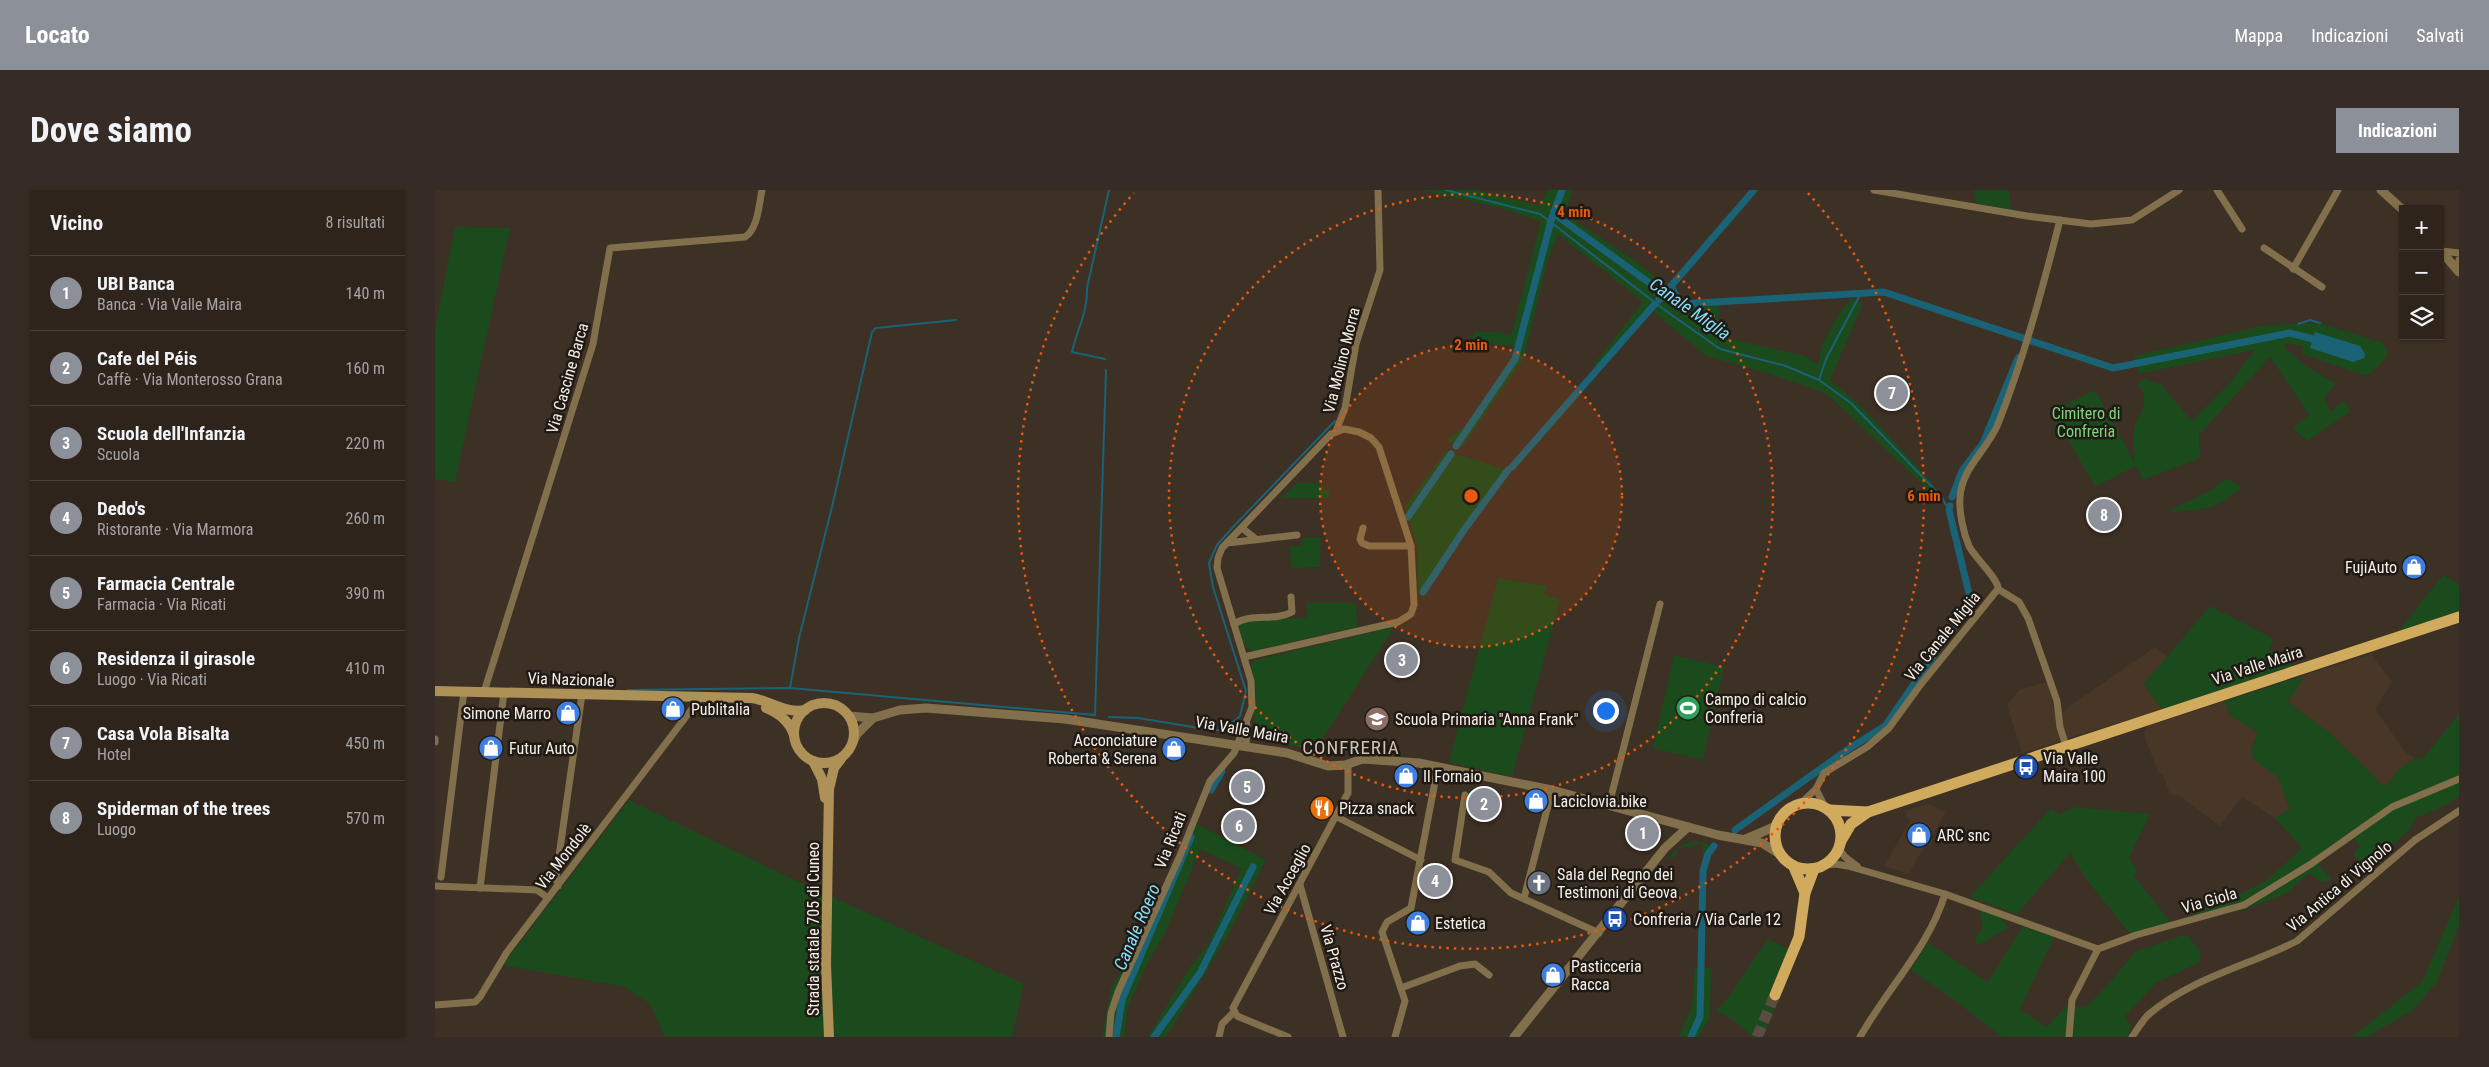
<!DOCTYPE html>
<html lang="it">
<head>
<meta charset="utf-8">
<style>
	:root { --surface:#2e241c; --page:#362c25; --text:#f1f3f6; --muted:#a7a4a3; --line:#49413b; --accent:#8c9099 }
	body { margin:0; font-family:"Roboto Condensed",sans-serif; background:var(--page); color:var(--text) }
	.controls { position:absolute; right:15px; top:15px; display:grid; overflow:hidden; border-radius:0px; box-shadow:0 1px 4px #0004 }
	.controls button { width:45px; height:45px; display:grid; place-items:center; padding:0; border:0; border-bottom:1px solid var(--line); background:var(--surface); color:var(--text); font:25px sans-serif }
	.you { position:absolute; left:1170px; top:520px; width:18px; height:18px; margin:-12px; border:4px solid #fff; border-radius:50%; background:#1a73e8; box-shadow:0 0 0 8px #1a73e833 }
	.badge { display:grid; place-items:center; width:32px; height:32px; border-radius:50%; background:var(--accent); color:#fff; font-size:16px; font-weight:700 }
	.pin { position:absolute; translate:-50% -50%; border:2px solid #fff; box-shadow:0 1px 5px #0006 }
	.list { margin:0; padding:0; list-style:none }
	h2 { display:flex; justify-content:space-between; align-items:center; height:65px; margin:0; padding:0 20px; font-size:21px }
	h2 small { font-size:16px; font-weight:400; color:var(--muted) }
	.list li { display:grid; grid-template-columns:32px 1fr auto; gap:15px; align-items:center; box-sizing:border-box; height:75px; padding:0 20px; border-top:1px solid var(--line) }
	.list b { display:block; font-size:19px; white-space:nowrap }
	.list p { margin:0; font-size:16px; white-space:nowrap; color:var(--muted) }
	.list em { font-size:16px; font-style:normal; color:var(--muted) }
	.icon { flex:none; width:28px; height:28px; fill:none; stroke:currentColor; stroke-width:2; stroke-linecap:round; stroke-linejoin:round }
	.map { position:relative; flex:none; width:2024px; height:847px; overflow:hidden; border-radius:0px }
	header { display:flex; align-items:center; gap:30px; box-sizing:border-box; height:70px; padding:0 25px; background:var(--accent); color:#fff }
	header strong { font-size:24px }
	nav { display:flex; gap:28px; margin-inline-start:auto; font-size:18px }
	.intro { display:flex; align-items:center; justify-content:space-between; box-sizing:border-box; height:120px; padding:0 30px }
	h1 { margin:0; font-size:35px }
	.button { padding:12px 22px; border-radius:0px; background:var(--accent); color:#fff; font-size:18px; font-weight:700 }
	main { display:flex; gap:30px; padding:0 30px }
	aside { flex:1; background:var(--surface); border-radius:0px; box-shadow:0 1px 4px #0004 }
	.map>svg:first-child { display:block }
</style>
</head>
<body>
<header>
<strong>Locato</strong>
<nav><a>Mappa</a><a>Indicazioni</a><a>Salvati</a></nav>
</header>
<div class="intro"><h1>Dove siamo</h1><a class="button">Indicazioni</a></div>
<main>
<aside>
<h2>Vicino<small>8 risultati</small></h2>
<ul class="list">
<li><span class="badge">1</span><div><b>UBI Banca</b><p>Banca · Via Valle Maira</p></div><em>140 m</em></li>
<li><span class="badge">2</span><div><b>Cafe del Péis</b><p>Caffè · Via Monterosso Grana</p></div><em>160 m</em></li>
<li><span class="badge">3</span><div><b>Scuola dell'Infanzia</b><p>Scuola</p></div><em>220 m</em></li>
<li><span class="badge">4</span><div><b>Dedo's</b><p>Ristorante · Via Marmora</p></div><em>260 m</em></li>
<li><span class="badge">5</span><div><b>Farmacia Centrale</b><p>Farmacia · Via Ricati</p></div><em>390 m</em></li>
<li><span class="badge">6</span><div><b>Residenza il girasole</b><p>Luogo · Via Ricati</p></div><em>410 m</em></li>
<li><span class="badge">7</span><div><b>Casa Vola Bisalta</b><p>Hotel</p></div><em>450 m</em></li>
<li><span class="badge">8</span><div><b>Spiderman of the trees</b><p>Luogo</p></div><em>570 m</em></li>
</ul>
</aside>
<div class="map">
<svg width="2024" height="847" viewBox="0 0 2024 847">
	<rect width="100%" height="100%" fill="#3d3025"/>
	<g fill="#483727">
		<path d="M1720,457L1732,467L1709,494L1727,520L1630,549L1625,523Z"/>
		<path d="M1936,464L1957,492L1940,519L1971,563L1981,568L1962,581L1957,590L1949,596L1896,544L1853,512L1868,489L1867,486Z"/>
		<path d="M1612,492L1627,551L1587,563L1572,515L1584,500Z"/>
		<path d="M1790,511L1795,525L1823,543L1816,560L1843,586L1855,620L1840,628L1807,607L1785,636L1745,606L1735,604L1728,585L1724,583L1710,549L1709,542L1713,536Z"/>
		<path d="M1493,614L1511,622L1473,684L1449,676L1475,631L1469,621Z"/>
	</g>
	<g fill="#1b4b1d">
		<path d="M986,0H1041L1105,16L1113,0H1138L1132,16L1131,25L1199,70L1228,93L1239,96L1249,111L1286,108L1282,137L1296,149L1370,166L1383,175L1387,155L1401,129L1416,109L1428,114L1395,190L1426,216L1497,293L1495,301L1392,204L1332,183L1271,166L1218,121L1165,181L1159,174L1208,112L1123,44L1112,72L1089,168L1027,257L1011,250L1032,235L1065,185L1079,167L1080,156L1054,154L1050,150L1037,149L1041,141L1064,142L1076,146L1106,31L1062,17Z"/>
		<path d="M1539,0H1574L1576,20L1541,13Z"/>
		<path d="M20,37L75,38L20,292L0,289V139Z"/>
		<path d="M1884,133L1948,153L1953,164L1945,175L1931,186L1867,164L1868,156L1850,153L1849,157L1869,175L1901,194L1889,207L1896,222L1909,211L1916,221L1872,251L1858,238L1874,225L1835,167L1764,245L1765,268L1708,290L1701,276L1660,297L1617,221L1660,200L1699,272C1700,262 1697,251 1699,241C1702,220 1718,217 1703,194L1709,189L1725,194L1757,231L1794,194L1820,160L1704,184L1699,166L1831,135Z"/>
		<path d="M1009,260L1071,280L983,405V359L970,317L1008,265Z"/>
		<path d="M1791,289L1807,296C1782,321 1767,320 1732,322L1774,301Z"/>
		<path d="M862,293H886V300L894,301V308H846Z"/>
		<path d="M885,347V377L856,378L855,356H867V348Z"/>
		<path d="M2008,385L2024,395V421L1968,440L1967,437Z"/>
		<path d="M1063,388L1112,396L1109,404L1125,410L1077,587L1014,572Z"/>
		<path d="M872,413H921L922,437L817,461L809,455L803,435L809,431L872,428Z"/>
		<path d="M1775,416L1839,449L1834,459L1857,476L1727,520L1709,494Z"/>
		<path d="M959,437L881,559L826,551L819,530L821,501L816,475L820,470Z"/>
		<path d="M1239,465L1289,477L1268,570L1218,558Z"/>
		<path d="M1867,486L1868,489L1853,512L1896,544L1949,596L1957,590L1962,581L1981,568L1987,570L2024,524V606L2009,616L1981,628L1974,640L1930,679L1918,664L1925,655L1913,644L1888,661L1884,675L1897,690L1886,692L1874,683L1852,703L1803,722L1795,718L1696,745L1652,690L1635,663L1582,724L1535,707L1616,618L1624,625L1638,617L1715,624L1694,668L1703,681L1699,686L1736,733L1790,712L1831,691L1867,658L1840,628L1855,619L1843,587L1819,570L1816,560L1823,543L1795,525L1790,511Z"/>
		<path d="M194,610L368,694L589,794L577,847H230L215,814L190,797L68,775Z"/>
		<path d="M760,633L831,670L791,749L731,847H713L755,777L772,757L805,683L806,678L765,659L731,741L711,776L693,817L689,847H667L676,798L696,769Z"/>
		<path d="M1261,652L1278,654L1268,669V654L1242,659L1243,663L1238,668H1234C1241,658 1248,653 1261,652Z"/>
		<path d="M2024,707V735L2002,792L1978,820L1932,847H1917L1987,792Z"/>
		<path d="M1544,718L1565,727L1573,738L1542,756L1540,748L1548,737Z"/>
		<path d="M1588,736L1619,747L1585,819L1612,837L1631,816H1652L1678,789L1700,762L1751,744L1765,761V772L1721,793L1690,826L1697,838L1692,847H1567L1514,806L1476,780L1493,753L1553,792Z"/>
		<path d="M1333,749L1354,759L1334,804L1344,809L1327,847H1318L1297,829L1281,821L1292,809Z"/>
		<path d="M1260,777L1276,778L1275,827L1264,847H1244L1257,816Z"/>
	</g>
	<path fill="#1a6376" d="M1880,142L1925,156L1930,164L1929,168L1918,172L1875,158Z"/>
	<g fill="none" stroke-linecap="round" stroke-linejoin="round">
		<g stroke="#1a6376" stroke-width="2">
			<path d="M1011,0L1105,24L1227,118L1285,159L1351,176L1384,190L1416,213L1506,306L1514,320"/>
			<path d="M1863,134L1875,130L1885,133"/>
			<path d="M670,169L637,162C642,139 653,122 652,98L674,0"/>
			<path d="M1384,190L1391,169L1426,103"/>
			<path d="M355,498L364,448L397,317L437,142L441,138L521,130"/>
			<path d="M193,500L355,498L660,525L671,180"/>
			<path d="M674,527L703,528L776,540H789L805,526L811,501L778,397L774,373L782,355L798,337L900,231"/>
		</g>
		<g stroke="#1a6376" stroke-width="7">
			<path d="M1119,21L1122,26L1224,100"/>
			<path d="M1236,96L1246,114L1449,102L1678,178L1855,143L1878,149"/>
			<path d="M1224,110L1319,0"/>
			<path d="M1021,256L1080,169L1116,31L1127,0"/>
			<path d="M1077,277L1219,115"/>
			<path d="M1517,307L1527,281L1548,253L1583,168"/>
			<path d="M973,327L1016,264"/>
			<path d="M988,402L1029,340L1073,280"/>
			<path d="M776,600L787,581"/>
			<path d="M1300,640L1412,560L1450,536L1536,412L1514,320L1515,316"/>
			<path d="M681,847L687,810L756,647"/>
			<path d="M719,847L765,783L818,677"/>
			<path d="M1256,847L1265,827L1268,681L1273,664L1279,656"/>
		</g>
		<path stroke="#594d42" stroke-width="11" stroke-dasharray="11 5.5" stroke-linecap="butt" d="M1322,847L1340,805"/>
		<g stroke="#82704c" stroke-width="7">
			<path d="M1439,0L1592,26L1656,34L1697,30L1744,0"/>
			<path d="M1782,0L1807,39"/>
			<path d="M1829,58L1887,97"/>
			<path d="M2007,61L2024,63"/>
			<path d="M1858,79L1903,0"/>
			<path d="M2022,80L2024,70"/>
			<path d="M901,241L910,218L921,154L945,80L943,0"/>
			<path d="M807,338L821,349"/>
			<path d="M928,338L925,349L927,353L934,356H976"/>
			<path d="M792,353L862,345"/>
			<path d="M1563,399C1564,389 1539,367 1534,356C1528,342 1524,322 1525,307C1527,277 1552,261 1563,234C1589,168 1607,100 1625,30"/>
			<path d="M1563,399L1584,412L1593,428L1622,511L1625,537L1631,556"/>
			<path d="M799,434C817,422 839,432 857,422L856,407"/>
			<path d="M49,502L158,154L175,58L310,47C323,39 324,14 327,0"/>
			<path d="M0,549V552"/>
			<path d="M811,556L812,535"/>
			<path d="M1381,599L1390,617"/>
			<path d="M1030,605L1020,670L1054,682L1076,703L1164,743"/>
			<path d="M1365,614L1381,599L1389,583L1432,557L1454,538L1486,494L1563,399"/>
			<path d="M1174,615L1225,414"/>
			<path d="M902,627L986,670"/>
			<path d="M1404,659L1410,667L1422,676"/>
			<path d="M1390,675L1400,674L1413,676L1510,704L1663,759L1701,745L1809,715L1876,674L1957,617L2024,589"/>
			<path d="M6,687L29,501"/>
			<path d="M865,695L908,847"/>
			<path d="M0,696L102,700L113,708"/>
			<path d="M123,696L121,687L147,504"/>
			<path d="M45,698L69,502"/>
			<path d="M1089,708L1117,600"/>
			<path d="M966,798L1025,776L1040,774L1054,785"/>
			<path d="M0,815L40,812L45,807L72,762L266,507"/>
			<path d="M674,847L676,823L683,802L744,668L775,591L799,563L817,517L816,491L782,378L783,368L787,358L896,244L909,239L924,242L936,248L944,257L976,356L979,415L976,424L963,432L809,467"/>
			<path d="M784,847L787,834L799,822"/>
			<path d="M853,847L802,826L798,818L913,603V574"/>
			<path d="M960,847L970,811L947,742L952,732L976,718L1003,576"/>
			<path d="M1425,847C1452,799 1494,757 1510,704"/>
			<path d="M1634,847L1637,810L1663,759"/>
			<path d="M1697,847C1702,840 1707,831 1713,825C1756,788 1813,776 1862,751L1980,650L2024,621"/>
		</g>
		<g stroke="#82704c" stroke-width="9">
			<path d="M1946,0L1968,20"/>
			<path d="M2005,60L2024,82"/>
			<path d="M414,526L438,528L465,520L491,518L630,529L852,563L893,576L910,575L928,569L984,573L1117,600L1283,645L1327,653L1343,663"/>
			<path d="M418,552L422,544L438,528"/>
			<path d="M1311,649L1341,636"/>
			<path d="M1079,847L1230,658L1253,637"/>
		</g>
		<g stroke="#ae9156" stroke-width="10">
			<path d="M0,501L317,508C336,511 351,524 370,520"/>
			<circle cx="389" cy="543" r="30"/>
			<path d="M331,518C345,524 354,531 359,545"/>
			<path d="M378,571L387,589L390,608"/>
			<path d="M394,847L391,775L394,599L399,578L406,569"/>
		</g>
		<g stroke="#d0ab5d" stroke-width="11">
			<circle cx="1373" cy="646" r="33"/>
			<path d="M1394,620L1433,622"/>
			<path d="M1406,651L1416,634L1433,622L2024,427"/>
			<path d="M1359,677L1370,703"/>
			<path d="M1340,805L1364,747L1370,703L1379,679"/>
		</g>
	</g>
	<circle cx="1036" cy="306" r="151" fill="#e8590c" fill-opacity=".12"/>
	<g fill="none" stroke="#e8590c" stroke-width="2.5" stroke-dasharray="2.5 5">
		<circle cx="1036" cy="306" r="151"/>
		<circle cx="1036" cy="306" r="302"/>
		<path d="M1373 3A453 453 0 1 1 699 3"/>
	</g>
	<defs>
		<symbol id="shop-disc" viewBox="-11 -11 22 22"><circle r="9.5" fill="#3f7fe0" stroke="#1f1a14"/><path d="M-5-2.5h2.3a2.7 3.5 0 0 1 5.4 0H5L5.5 6h-11ZM-1.5-2.5h3a1.5 2.3 0 0 0-3 0Z" fill="#fff"/></symbol>
		<symbol id="stadium-disc" viewBox="-11 -11 22 22"><circle r="9.5" fill="#2e9e5b" stroke="#1f1a14"/><path d="M0-5a6.5 5 0 1 0 0 10a6.5 5 0 1 0 0-10ZM-3.5-1.8h7v3.6h-7Z" fill="#fff"/></symbol>
		<symbol id="school-disc" viewBox="-11 -11 22 22"><circle r="9.5" fill="#8d6e63" stroke="#1f1a14"/><path d="M0-5L7-2L0 1L-7-2ZM-4 1L0 2.5L4 1V4Q0 6-4 4Z" fill="#fff"/></symbol>
		<symbol id="bus-disc" viewBox="-11 -11 22 22"><circle r="9.5" fill="#1a4fb4" stroke="#1f1a14"/><path d="M-5-6H5V4H4V6H2V4H-2V6H-4V4H-5ZM-3.5-4V0h7V-4ZM-3.5 1.2v1.5H-2V1.2ZM2 1.2v1.5H3.5V1.2Z" fill="#fff"/></symbol>
		<symbol id="restaurant-disc" viewBox="-11 -11 22 22"><circle r="9.5" fill="#e8710a" stroke="#1f1a14"/><path d="M-5-6h1v4h1v-4h1v4h1v-4h1v5L-1.5 .5V6h-2V.5L-5-1ZM5-6V6H3V1.5H1.5Q1.5-4 5-6Z" fill="#fff"/></symbol>
		<symbol id="church-disc" viewBox="-11 -11 22 22"><circle r="9.5" fill="#6b7280" stroke="#1f1a14"/><path d="M-1.2-6h2.4v3.5h3.3v2.4h-3.3V6h-2.4V-.1h-3.3v-2.4h3.3Z" fill="#fff"/></symbol>
	</defs>
	<g fill-rule="evenodd">
		<use href="#shop-disc" x="1965" y="363" width="28" height="28"/>
		<use href="#stadium-disc" x="1239" y="504" width="28" height="28"/>
		<use href="#shop-disc" x="224" y="505" width="28" height="28"/>
		<use href="#shop-disc" x="119" y="509" width="28" height="28"/>
		<use href="#school-disc" x="928" y="515" width="28" height="28"/>
		<use href="#shop-disc" x="42" y="544" width="28" height="28"/>
		<use href="#shop-disc" x="725" y="545" width="28" height="28"/>
		<use href="#bus-disc" x="1577" y="563" width="28" height="28"/>
		<use href="#shop-disc" x="957" y="572" width="28" height="28"/>
		<use href="#shop-disc" x="1087" y="597" width="28" height="28"/>
		<use href="#restaurant-disc" x="873" y="604" width="28" height="28"/>
		<use href="#shop-disc" x="1470" y="631" width="28" height="28"/>
		<use href="#church-disc" x="1090" y="679" width="28" height="28"/>
		<use href="#bus-disc" x="1166" y="715" width="28" height="28"/>
		<use href="#shop-disc" x="969" y="719" width="28" height="28"/>
		<use href="#shop-disc" x="1104" y="771" width="28" height="28"/>
	</g>
	<g text-anchor="middle" stroke-width="5" stroke-linejoin="round" paint-order="stroke">
		<g font-size="16" fill="#f7efe8" stroke="#1f1a14">
			<text transform="translate(906 170) rotate(-76)" y="6">Via Molino Morra</text>
			<text transform="translate(132 188) rotate(-74)" y="6">Via Cascine Barca</text>
			<text transform="translate(1507 446) rotate(-51)" y="6">Via Canale Miglia</text>
			<text transform="translate(1822 475) rotate(-18)" y="6">Via Valle Maira</text>
			<text transform="translate(136 489) rotate(2)" y="6">Via Nazionale</text>
			<text transform="translate(807 539) rotate(10)" y="6">Via Valle Maira</text>
			<text transform="translate(735 650) rotate(-68)" y="6">Via Ricati</text>
			<text transform="translate(128 666) rotate(-52)" y="6">Via Mondolè</text>
			<text transform="translate(852 689) rotate(-61)" y="6">Via Acceglio</text>
			<text transform="translate(1904 696) rotate(-40)" y="6">Via Antica di Vignolo</text>
			<text transform="translate(1774 710) rotate(-16)" y="6">Via Giola</text>
			<text transform="translate(378 739) rotate(-90)" y="6">Strada statale 705 di Cuneo</text>
			<text transform="translate(900 767) rotate(74)" y="6">Via Prazzo</text>
		</g>
		<g font-size="16" fill="#7cd87c" stroke="#1f1a14">
			<text x="1651" y="229">Cimitero di<tspan x="1651" dy="18">Confreria</tspan></text>
		</g>
		<g font-size="16" fill="#f7efe8" stroke="#1f1a14" text-anchor="start">
			<text x="1962" y="383" text-anchor="end">FujiAuto</text>
			<text x="1270" y="515">Campo di calcio<tspan x="1270" dy="18">Confreria</tspan></text>
			<text x="256" y="525">Publitalia</text>
			<text x="116" y="529" text-anchor="end">Simone Marro</text>
			<text x="960" y="535">Scuola Primaria "Anna Frank"</text>
			<text x="722" y="556" text-anchor="end">Acconciature<tspan x="722" dy="18">Roberta &amp; Serena</tspan></text>
			<text x="74" y="564">Futur Auto</text>
			<text x="1608" y="574">Via Valle<tspan x="1608" dy="18">Maira 100</tspan></text>
			<text x="988" y="592">Il Fornaio</text>
			<text x="1118" y="617">Laciclovia.bike</text>
			<text x="904" y="624">Pizza snack</text>
			<text x="1502" y="651">ARC snc</text>
			<text x="1122" y="690">Sala del Regno dei<tspan x="1122" dy="18">Testimoni di Geova</tspan></text>
			<text x="1198" y="735">Confreria / Via Carle 12</text>
			<text x="1000" y="739">Estetica</text>
			<text x="1136" y="782">Pasticceria<tspan x="1136" dy="18">Racca</tspan></text>
		</g>
		<g font-size="18" font-style="italic" fill="#86dff9" stroke="#1f1a14">
			<text transform="translate(1255 119) rotate(35)" y="6">Canale Miglia</text>
			<text transform="translate(702 737) rotate(-67)" y="6">Canale Roero</text>
		</g>
		<g font-size="19" letter-spacing="1" fill="#d1c1b3" stroke="#1f1a14">
			<text x="916" y="564">CONFRERIA</text>
		</g>
	</g>
	<circle cx="1036" cy="306" r="8" fill="#e8590c" stroke="#1f1a14" stroke-width="2.5"/>
	<g font-size="15" text-anchor="middle" font-weight="bold" fill="#e8590c" stroke="#1f1a14" stroke-width="5" stroke-linejoin="round" paint-order="stroke">
		<text x="1139" y="27">4 min</text>
		<text x="1036" y="160">2 min</text>
		<text x="1489" y="311">6 min</text>
	</g>
</svg>
<div class="controls">
<button>+</button>
<button>−</button>
<button><svg class="icon" aria-label="layers" viewBox="0 0 24 24"><path d="M12 4l9 5-9 5-9-5zM3 14l9 5 9-5"/></svg></button>
</div>
<div class="you"></div>
<div class="pin badge" style="left:1208px;top:643px">1</div>
<div class="pin badge" style="left:1049px;top:614px">2</div>
<div class="pin badge" style="left:967px;top:470px">3</div>
<div class="pin badge" style="left:1000px;top:691px">4</div>
<div class="pin badge" style="left:812px;top:597px">5</div>
<div class="pin badge" style="left:804px;top:636px">6</div>
<div class="pin badge" style="left:1457px;top:203px">7</div>
<div class="pin badge" style="left:1669px;top:325px">8</div>
</div>
</main>
</body>
</html>
